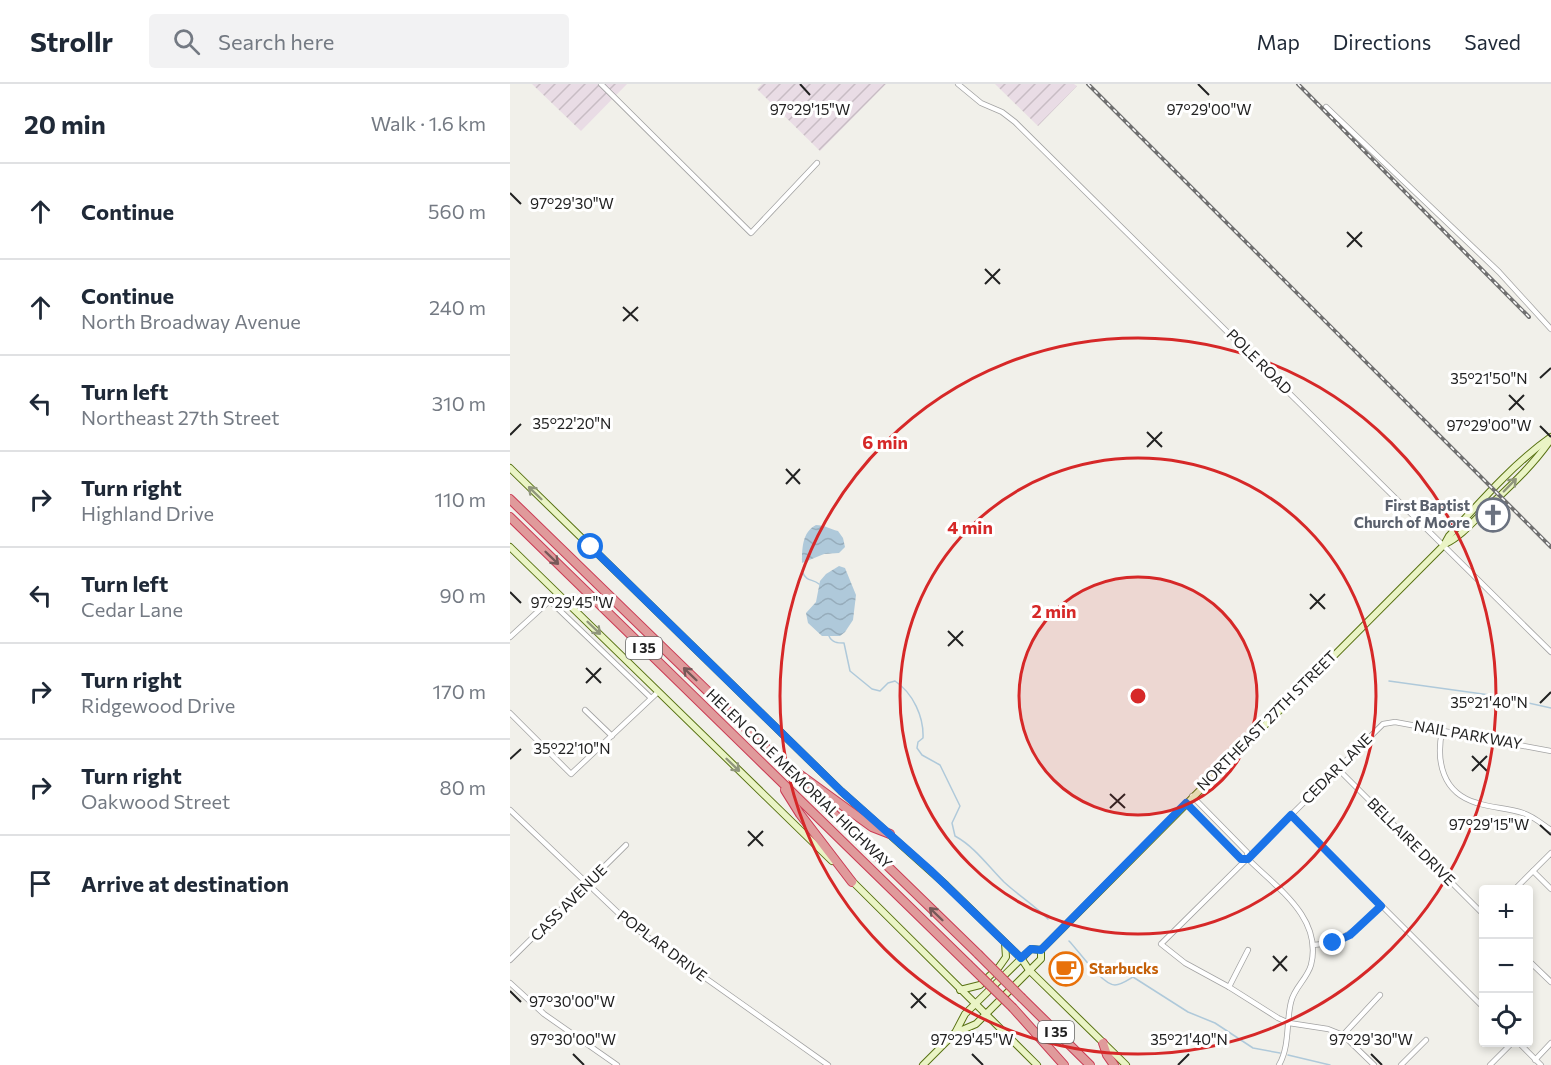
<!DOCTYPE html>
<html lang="en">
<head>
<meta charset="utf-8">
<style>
	:root { --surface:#fff; --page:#f2f2f3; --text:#1f2937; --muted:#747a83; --line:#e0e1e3 }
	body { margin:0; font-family:Commissioner,sans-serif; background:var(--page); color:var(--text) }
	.controls { position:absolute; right:18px; bottom:18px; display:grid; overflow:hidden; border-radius:6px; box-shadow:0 3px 9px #0003 }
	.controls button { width:54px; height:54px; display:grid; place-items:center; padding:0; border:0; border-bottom:2px solid var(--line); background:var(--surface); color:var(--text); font:30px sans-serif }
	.stop { position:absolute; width:18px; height:18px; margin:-14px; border:4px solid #1a73e8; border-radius:50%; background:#fff }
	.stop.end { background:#1a73e8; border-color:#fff; box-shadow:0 2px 6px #0008 }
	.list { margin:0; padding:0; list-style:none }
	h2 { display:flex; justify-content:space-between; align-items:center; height:78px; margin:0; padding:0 24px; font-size:26px }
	h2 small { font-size:20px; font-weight:400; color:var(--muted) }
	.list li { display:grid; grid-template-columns:39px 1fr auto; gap:18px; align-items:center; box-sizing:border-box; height:96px; padding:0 24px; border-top:2px solid var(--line) }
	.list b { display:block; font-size:22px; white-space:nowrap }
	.list p { margin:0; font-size:20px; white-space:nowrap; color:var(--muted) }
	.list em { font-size:20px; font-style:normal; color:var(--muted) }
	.icon { flex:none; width:33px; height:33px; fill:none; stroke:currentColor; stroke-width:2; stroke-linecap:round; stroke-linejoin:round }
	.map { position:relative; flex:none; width:1041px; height:981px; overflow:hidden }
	header { display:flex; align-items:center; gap:36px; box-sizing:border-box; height:84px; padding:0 30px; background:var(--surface); border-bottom:2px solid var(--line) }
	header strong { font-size:28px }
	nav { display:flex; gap:33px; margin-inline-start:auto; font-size:21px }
	.search { width:420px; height:54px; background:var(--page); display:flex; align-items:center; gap:15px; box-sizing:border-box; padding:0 21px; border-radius:6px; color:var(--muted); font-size:22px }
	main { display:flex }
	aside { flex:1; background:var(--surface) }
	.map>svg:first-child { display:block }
</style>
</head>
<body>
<header>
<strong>Strollr</strong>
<div class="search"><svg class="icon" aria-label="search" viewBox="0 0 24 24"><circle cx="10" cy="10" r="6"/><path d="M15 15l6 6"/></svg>Search here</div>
<nav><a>Map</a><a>Directions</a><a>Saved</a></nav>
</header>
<main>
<aside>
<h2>20 min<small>Walk · 1.6 km</small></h2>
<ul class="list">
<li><svg class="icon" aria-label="ahead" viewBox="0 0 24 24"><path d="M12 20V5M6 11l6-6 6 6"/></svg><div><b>Continue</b></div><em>560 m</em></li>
<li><svg class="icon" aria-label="ahead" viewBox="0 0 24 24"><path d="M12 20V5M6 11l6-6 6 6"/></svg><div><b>Continue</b><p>North Broadway Avenue</p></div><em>240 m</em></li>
<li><svg class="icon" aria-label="left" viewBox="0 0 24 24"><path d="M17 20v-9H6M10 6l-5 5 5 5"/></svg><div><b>Turn left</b><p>Northeast 27th Street</p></div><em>310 m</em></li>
<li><svg class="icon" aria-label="right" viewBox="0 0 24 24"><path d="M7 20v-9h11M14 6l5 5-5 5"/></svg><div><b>Turn right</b><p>Highland Drive</p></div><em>110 m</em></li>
<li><svg class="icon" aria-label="left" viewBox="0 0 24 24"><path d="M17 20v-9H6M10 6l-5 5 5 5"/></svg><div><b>Turn left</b><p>Cedar Lane</p></div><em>90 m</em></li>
<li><svg class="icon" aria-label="right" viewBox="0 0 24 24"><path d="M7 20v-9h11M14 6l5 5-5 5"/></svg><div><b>Turn right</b><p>Ridgewood Drive</p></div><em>170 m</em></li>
<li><svg class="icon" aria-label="right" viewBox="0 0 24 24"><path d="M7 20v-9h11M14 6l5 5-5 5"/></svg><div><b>Turn right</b><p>Oakwood Street</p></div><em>80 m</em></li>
<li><svg class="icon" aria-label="arrive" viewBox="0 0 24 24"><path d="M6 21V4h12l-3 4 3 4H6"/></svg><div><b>Arrive at destination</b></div></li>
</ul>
</aside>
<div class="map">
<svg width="1041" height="981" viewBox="0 0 1041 981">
	<defs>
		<pattern id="industrial-furrows" width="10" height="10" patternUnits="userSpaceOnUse" patternTransform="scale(1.5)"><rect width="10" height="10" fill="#e9dce5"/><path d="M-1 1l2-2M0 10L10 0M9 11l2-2" fill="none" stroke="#c8bcc4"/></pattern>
		<pattern id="water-waves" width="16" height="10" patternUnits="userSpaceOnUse" patternTransform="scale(1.5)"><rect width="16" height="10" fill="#afc9da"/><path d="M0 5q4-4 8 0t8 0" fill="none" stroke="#96acbb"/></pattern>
	</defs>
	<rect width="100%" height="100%" fill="#f1f0ea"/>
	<g fill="url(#industrial-furrows)">
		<path d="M22,0H117L71,47Z"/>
		<path d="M252,0H376L310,67L247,5Z"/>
		<path d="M485,0H564L567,2L528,42Z"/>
	</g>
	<g fill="url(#water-waves)">
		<path d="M306,441C314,441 320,445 328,447L333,454L335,463L329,469L314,470L292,479C292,465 292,448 306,441Z"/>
		<path d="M329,482L335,484L346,511L343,536L335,548L330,552H312L298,539L296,529L306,518L310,497L316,490Z"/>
	</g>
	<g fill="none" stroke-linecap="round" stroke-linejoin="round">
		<g stroke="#afc9da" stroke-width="1.5">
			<path d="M295,479L292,487C297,499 302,494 309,500"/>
			<path d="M319,552C322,559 328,559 334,559L340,587L362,605L370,607L378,599L385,597C403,609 414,633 413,654L408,658L407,664L412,671L430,681L450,722L442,739L445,752C465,763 478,782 494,798C508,811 524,821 538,835"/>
			<path d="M879,597L987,612L1041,624"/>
			<path d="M559,857C568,866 592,901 605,901C611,901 618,896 623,893L678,928L705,939L743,964L770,969"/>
			<path d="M778,971L820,981"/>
		</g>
		<defs>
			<g id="minor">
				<path d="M91,0L241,149L307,79"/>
				<path d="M448,0L471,19L492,28L505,38L1041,568"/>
				<path d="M816,23L989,188L1041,245"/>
				<path d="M40,517L141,614"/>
				<path d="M0,553L48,509"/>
				<path d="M75,626L102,652"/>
				<path d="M0,629L61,690L148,608"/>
				<path d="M932,647C926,677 932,709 967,719C982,724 998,724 1013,729C1023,732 1032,740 1041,746"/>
				<path d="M828,685L974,831"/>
				<path d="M682,712L737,768L738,775C767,804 813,834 801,881C797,895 784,904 781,918C776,938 780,962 769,981"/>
				<path d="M676,719L731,775H738"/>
				<path d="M0,726L122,842L318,981"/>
				<path d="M781,731L974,924"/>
				<path d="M1023,787L1041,805"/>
				<path d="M1004,806L1041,769"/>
				<path d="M803,861C834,860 850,842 871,822"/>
				<path d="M0,876L116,761"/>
				<path d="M1018,876L1041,898"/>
				<path d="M0,899L34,930L107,981"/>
				<path d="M719,903L738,866"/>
				<path d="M833,951L870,911"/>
				<path d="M1008,958L1031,981"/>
				<path d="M1025,976L1041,959"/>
				<path d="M864,981L833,951L818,945L779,939L768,934L719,903L675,879L651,860L873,640L885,638L1041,667"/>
				<path d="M891,981L916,956"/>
				<path d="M980,981L1003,958"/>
			</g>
			<g id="secondary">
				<path d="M0,384L331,707L436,801L511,874L519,886L616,981"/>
				<path d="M935,460C950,453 962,439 974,427C997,405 1023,382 1041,355"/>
				<path d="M0,463L322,777"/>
				<path d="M340,795L527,981"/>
				<path d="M450,906L470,901L489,883L496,873L495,859"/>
				<path d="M445,949L466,940L531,875V866L545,852L934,461L939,452C971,417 1003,380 1041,353"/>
				<path d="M413,981L445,949L455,930L521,865L531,866"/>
			</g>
			<g id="motorway">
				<path d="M0,415L468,870"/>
				<path d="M0,433L458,880"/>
				<path d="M285,687L362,743L380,750"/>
				<path d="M275,706L290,730L342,798"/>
				<path d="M512,914L580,981"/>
				<path d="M503,924L554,981"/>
				<path d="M593,959L597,971L604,981"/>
			</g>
		</defs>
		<use href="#minor" stroke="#a3a3a3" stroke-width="6"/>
		<use href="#secondary" stroke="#577111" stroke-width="8"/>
		<use href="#motorway" stroke="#cb3b54" stroke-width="10"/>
		<use href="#minor" stroke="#fff" stroke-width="4.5"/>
		<use href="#secondary" stroke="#eaf4c5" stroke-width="6"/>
		<use href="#motorway" stroke="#e09a9b" stroke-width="8"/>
		<defs>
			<g id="rail">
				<path d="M578,0L1041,463"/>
				<path d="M788,0L1019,233"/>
			</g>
		</defs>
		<use href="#rail" stroke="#707070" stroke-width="4"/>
		<use href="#rail" stroke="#fff" stroke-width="1.5" stroke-dasharray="4.5" stroke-linecap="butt"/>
		<defs>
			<g id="motorway-bridge">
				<path d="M468,870L512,914"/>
				<path d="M458,880L503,924"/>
			</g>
		</defs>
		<use href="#motorway-bridge" stroke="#cb3b54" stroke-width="10" stroke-linecap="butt"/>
		<use href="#motorway-bridge" stroke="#e09a9b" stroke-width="8"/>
	</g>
	<defs><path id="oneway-shaft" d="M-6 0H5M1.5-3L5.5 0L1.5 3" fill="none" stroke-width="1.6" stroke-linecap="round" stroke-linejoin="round" transform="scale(1.5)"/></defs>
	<g stroke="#90967c">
		<use href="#oneway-shaft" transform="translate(1000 401) rotate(-46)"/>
		<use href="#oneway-shaft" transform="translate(25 409) rotate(-136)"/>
		<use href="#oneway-shaft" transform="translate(84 544) rotate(44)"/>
		<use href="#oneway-shaft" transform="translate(223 681) rotate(44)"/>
	</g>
	<g stroke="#775858">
		<use href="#oneway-shaft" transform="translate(42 474) rotate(44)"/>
		<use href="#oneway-shaft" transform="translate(180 590) rotate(-136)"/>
		<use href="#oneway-shaft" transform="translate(426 830) rotate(-136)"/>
	</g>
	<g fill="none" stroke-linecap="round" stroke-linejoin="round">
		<path stroke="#1a73e8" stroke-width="8" d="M81,463L331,707L420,786L511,874L521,865L531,866L676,719L731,775H738L781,731L871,822L840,851L823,859"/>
	</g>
	<path fill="none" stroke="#222" stroke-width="2" d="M290,0L300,11M688,0L699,11M0,109L11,120M837,148L852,163M837,163L852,148M475,185L490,200M475,200L490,185M113,223L128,237M113,237L128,223M1030,294L1041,284M999,311L1014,326M999,326L1014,311M1030,342L1041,353M637,348L652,363M0,351L11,340M637,363L652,348M276,385L290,400M276,400L290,385M0,508L11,519M800,510L815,525M800,525L815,510M438,547L453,562M438,562L453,547M76,584L91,599M76,599L91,584M1030,619L1041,608M962,672L977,687M0,675L11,665M962,687L977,672M600,710L615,724M600,724L615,710M1030,741L1041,751M238,747L253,762M238,762L253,747M763,872L777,887M763,887L777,872M0,907L11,918M401,909L416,924M401,924L416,909M63,970L74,981M462,970L473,981M861,970L872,981M668,981L679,970"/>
	<circle cx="628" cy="612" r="119" fill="#d62828" fill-opacity=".12"/>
	<g fill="none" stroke="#d62828" stroke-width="3">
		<circle cx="628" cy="612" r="119"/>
		<circle cx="628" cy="612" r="238"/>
		<circle cx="628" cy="612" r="358"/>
	</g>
	<defs>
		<symbol id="church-ring" viewBox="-11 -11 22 22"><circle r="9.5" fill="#fff" stroke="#6b7280" stroke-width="1.5"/><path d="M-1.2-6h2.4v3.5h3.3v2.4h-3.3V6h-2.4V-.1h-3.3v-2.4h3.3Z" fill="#6b7280"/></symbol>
		<symbol id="cafe-ring" viewBox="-11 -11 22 22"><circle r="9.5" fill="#fff" stroke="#e8710a" stroke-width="1.5"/><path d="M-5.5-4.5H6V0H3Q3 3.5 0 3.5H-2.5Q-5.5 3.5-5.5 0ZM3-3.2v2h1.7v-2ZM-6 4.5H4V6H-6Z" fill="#e8710a"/></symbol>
	</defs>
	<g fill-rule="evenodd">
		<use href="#church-ring" x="964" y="412" width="38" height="38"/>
		<use href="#cafe-ring" x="537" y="866" width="38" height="38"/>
	</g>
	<g text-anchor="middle" stroke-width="6" stroke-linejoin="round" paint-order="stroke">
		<g fill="#fff" stroke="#646464" stroke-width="1.5">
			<rect x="116" y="553" width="36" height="22" rx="4.5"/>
			<rect x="528" y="937" width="36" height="22" rx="4.5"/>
		</g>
		<g font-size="14" font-weight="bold" fill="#222">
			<text x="134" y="569">I 35</text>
			<text x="546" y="953">I 35</text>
		</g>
		<g font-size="15" fill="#222" stroke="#fff">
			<text transform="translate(749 278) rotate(45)" y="5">POLE ROAD</text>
			<text transform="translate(757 637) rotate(-45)" y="5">NORTHEAST 27TH STREET</text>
			<text transform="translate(958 651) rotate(10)" y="5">NAIL PARKWAY</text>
			<text transform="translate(827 685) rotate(-45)" y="5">CEDAR LANE</text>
			<text transform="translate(289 695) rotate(44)" y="5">HELEN COLE MEMORIAL HIGHWAY</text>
			<text transform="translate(901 758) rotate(45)" y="5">BELLAIRE DRIVE</text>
			<text transform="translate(59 819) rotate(-45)" y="5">CASS AVENUE</text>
			<text transform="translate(152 862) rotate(37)" y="5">POPLAR DRIVE</text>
		</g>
		<g font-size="15" font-weight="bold" fill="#5b616d" stroke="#fff" text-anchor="end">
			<text x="960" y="427">First Baptist<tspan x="960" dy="17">Church of Moore</tspan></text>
		</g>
		<g font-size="15" font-weight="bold" fill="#c56008" stroke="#fff" text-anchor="start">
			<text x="579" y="890">Starbucks</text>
		</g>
	</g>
	<g font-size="15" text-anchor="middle" fill="#222" stroke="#fff" stroke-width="6" stroke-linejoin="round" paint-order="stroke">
		<text x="300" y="31">97°29'15"W</text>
		<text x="699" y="31">97°29'00"W</text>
		<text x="62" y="125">97°29'30"W</text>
		<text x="979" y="300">35°21'50"N</text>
		<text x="62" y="345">35°22'20"N</text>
		<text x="979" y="347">97°29'00"W</text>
		<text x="62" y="524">97°29'45"W</text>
		<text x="979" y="624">35°21'40"N</text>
		<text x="62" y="670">35°22'10"N</text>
		<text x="979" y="746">97°29'15"W</text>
		<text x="62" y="923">97°30'00"W</text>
		<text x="679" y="961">35°21'40"N</text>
		<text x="63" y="961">97°30'00"W</text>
		<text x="462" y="961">97°29'45"W</text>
		<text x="861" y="961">97°29'30"W</text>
	</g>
	<circle cx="628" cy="612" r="9" fill="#d62828" stroke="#fff" stroke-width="3"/>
	<g font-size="18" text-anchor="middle" font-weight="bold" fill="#d62828" stroke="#fff" stroke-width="6" stroke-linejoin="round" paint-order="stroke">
		<text x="375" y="365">6 min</text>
		<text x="460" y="450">4 min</text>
		<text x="544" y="534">2 min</text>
	</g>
</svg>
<div class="controls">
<button>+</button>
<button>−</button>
<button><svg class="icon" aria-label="locate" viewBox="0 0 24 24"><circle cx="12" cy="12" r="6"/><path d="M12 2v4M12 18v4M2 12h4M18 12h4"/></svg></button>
</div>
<div class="stop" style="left:81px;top:463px"></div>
<div class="stop end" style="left:823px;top:859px"></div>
</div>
</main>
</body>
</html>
